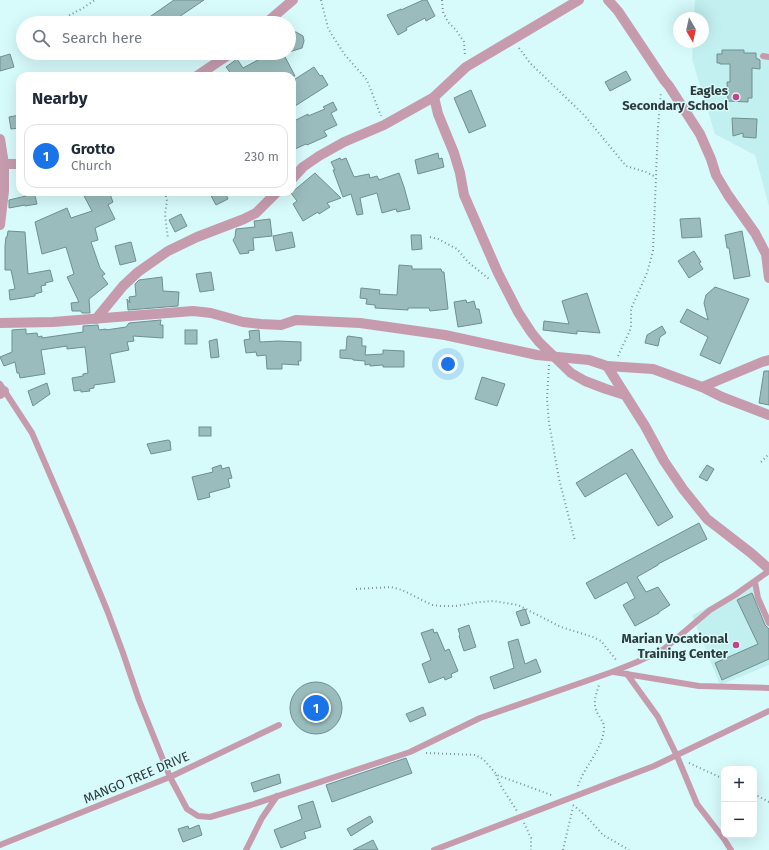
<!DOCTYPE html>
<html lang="en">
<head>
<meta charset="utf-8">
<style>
	:root { --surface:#fff; --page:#f2f2f3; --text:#1f2937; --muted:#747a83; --line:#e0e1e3; --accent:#1a73e8 }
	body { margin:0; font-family:"Fira Sans",sans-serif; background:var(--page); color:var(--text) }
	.controls { position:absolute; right:12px; bottom:12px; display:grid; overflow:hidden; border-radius:8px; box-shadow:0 4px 16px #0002 }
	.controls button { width:36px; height:36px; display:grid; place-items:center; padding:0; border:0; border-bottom:1px solid var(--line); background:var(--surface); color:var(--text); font:20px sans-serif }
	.compass { position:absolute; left:673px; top:12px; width:36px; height:36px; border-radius:50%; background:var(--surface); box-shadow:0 4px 16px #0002; rotate:171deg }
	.you { position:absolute; left:448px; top:364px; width:14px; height:14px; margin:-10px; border:3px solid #fff; border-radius:50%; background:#1a73e8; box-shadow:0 0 0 6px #1a73e833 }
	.badge { display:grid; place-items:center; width:26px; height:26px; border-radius:50%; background:var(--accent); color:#fff; font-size:13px; font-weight:700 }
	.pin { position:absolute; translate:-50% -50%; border:2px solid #fff; box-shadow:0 1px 4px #0006 }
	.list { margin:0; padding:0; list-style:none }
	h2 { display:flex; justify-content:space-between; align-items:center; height:52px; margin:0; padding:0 16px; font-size:17px }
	h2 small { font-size:13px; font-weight:400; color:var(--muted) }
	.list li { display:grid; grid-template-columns:26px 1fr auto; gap:12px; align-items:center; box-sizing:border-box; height:64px; margin:0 8px 8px; padding:0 8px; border:1px solid var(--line); border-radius:12px }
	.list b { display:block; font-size:15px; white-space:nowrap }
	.list p { margin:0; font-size:13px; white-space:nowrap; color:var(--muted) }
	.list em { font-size:13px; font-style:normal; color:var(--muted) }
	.icon { flex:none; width:22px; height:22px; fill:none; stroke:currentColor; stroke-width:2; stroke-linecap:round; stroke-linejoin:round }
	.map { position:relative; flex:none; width:769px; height:850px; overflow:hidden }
	.search { position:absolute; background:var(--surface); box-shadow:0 4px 16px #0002; left:16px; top:16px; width:280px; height:44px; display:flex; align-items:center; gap:10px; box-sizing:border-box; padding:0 14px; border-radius:22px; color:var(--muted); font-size:15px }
	.panel { position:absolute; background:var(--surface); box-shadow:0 4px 16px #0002; left:16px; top:72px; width:280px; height:124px; border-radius:12px }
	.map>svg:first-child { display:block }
</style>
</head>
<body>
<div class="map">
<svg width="769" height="850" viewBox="0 0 769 850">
	<rect width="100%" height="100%" fill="#d7fafb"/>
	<g fill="#c2efef">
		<path d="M695,0H769V206L755,155L715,134L692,59L693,42H703V18H694Z"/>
		<path d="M753,587L769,625V665L720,685L692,615Z"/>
	</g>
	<g fill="#9abcbc" stroke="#6f8f90">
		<path d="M174,0H204L170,23H141Z"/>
		<path d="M423,0H427L435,16L426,21L425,18L406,28L407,30L398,35L387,15L401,9V10Z"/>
		<path d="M291,32H296L303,36L304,41L302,48L289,52V34Z"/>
		<path d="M722,50H744V53H756V58L760,60V69L752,68V98H748V102L728,101L727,82H730V64H720V63H717V54H722Z"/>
		<path d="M271,53H283L295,76H230L232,75L226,67L237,59L243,68Z"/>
		<path d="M10,54L14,67L0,71V57Z"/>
		<path d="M314,67L320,76L322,75L328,85L292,108V81Z"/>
		<path d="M626,71L631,80L610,91L605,82Z"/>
		<path d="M471,90L486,126L469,133L454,98Z"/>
		<path d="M333,102L337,110L331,113L337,125L324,131L327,136L307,145L306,144L295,149L292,143V122L308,114V116L325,109L323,107Z"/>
		<path d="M20,115V128L11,129L9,117Z"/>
		<path d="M732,118L757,119L756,138L743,137V133L733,136Z"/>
		<path d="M438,153L439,159L442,158L444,167L418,174L415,160Z"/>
		<path d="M340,158L341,160L346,158L354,177L369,174L370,178L377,176L379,180L399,173L404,187L410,209L397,212L396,209L382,213L377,193L360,198L363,214L357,215L351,194L343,197L333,170H335L331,162Z"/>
		<path d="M315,173L341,198L327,203L330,207L319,214L318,212L303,221L293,204L297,201L291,193Z"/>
		<path d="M24,192H34L37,204L25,206V205L9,208V200L26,196Z"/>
		<path d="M82,192H109L113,202L108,205L115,219L95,228L98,240L91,242L100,268L105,274L102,276L108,284L89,299L90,313H82L81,311H72L71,303L79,302L67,277L74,274L66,247L42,254L35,222L67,208L71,218L92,211Z"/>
		<path d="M209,192H225L228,199L216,205Z"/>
		<path d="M181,214L187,226L175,232L169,220Z"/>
		<path d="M700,218L702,237L682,238L680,219Z"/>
		<path d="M270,219L272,236L253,238L254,250L248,251L249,253L240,254L233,240L235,237L236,229L255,227L254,221Z"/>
		<path d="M8,231L25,232L28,274L50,270L53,281L45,283L46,285L41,286L42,292L35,294V296L10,300L9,290L15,289L11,270H5V246L6,237H7Z"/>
		<path d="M742,231L750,276L734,279L729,248H727L725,235Z"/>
		<path d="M292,232L295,247L276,251L273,236Z"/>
		<path d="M411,235H421L422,249L412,250Z"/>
		<path d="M131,242L136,261L120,265L115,246Z"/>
		<path d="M694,251L701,262L699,263L703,269L689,278L678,261Z"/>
		<path d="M399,265L412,266V269H441L442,272H444L448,309L430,311L429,308H408V310L375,308V305L366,304L367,299L360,298L361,288L380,290L379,294L397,295Z"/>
		<path d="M211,272L214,290L200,292L196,274Z"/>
		<path d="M162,277L163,291L179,292L178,306L128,310L127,299L130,303L129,297L136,296L135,284L139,280Z"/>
		<path d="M715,287L749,299L720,364L700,355L708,337L680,322L687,309L708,320L704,303L706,295Z"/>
		<path d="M587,293L600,333L577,331V334L543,330L544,321L569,324L562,301Z"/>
		<path d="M466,300L467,303L474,301L476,309H479L482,323L458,327L454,302Z"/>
		<path d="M161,320L160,325H163V338L133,336L134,341L127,342L129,350L110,354L115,382L94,385V388L89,389L90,391L81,392V390L74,391L72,378L83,376V374L88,373L85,347L67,349V346L41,350L45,374L20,378L19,373H17L15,362L4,366L0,357L12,352V330L26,329V334L37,333L38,337L42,336V338L83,332V326L98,325L99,330L106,329V330L126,327L129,323Z"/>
		<path d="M662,326L666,333L660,337L658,346L645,343L647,335Z"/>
		<rect x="185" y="330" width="12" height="14"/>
		<path d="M259,330L260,342L278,341L301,342V361H298L299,365L282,364V369H267L266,355L257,356L256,352L246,353L244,340L250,339L249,331Z"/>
		<path d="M348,336L362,338V346H366L365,355L383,354V350L404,351V367H383V365L370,366V364L365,365V361L353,360V359L340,358V350H346L347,337Z"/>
		<path d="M217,339L219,357L211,358L209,341Z"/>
		<path d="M764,371H769V405L759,403Z"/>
		<path d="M482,377L505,384L497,406L475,399Z"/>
		<path d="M47,383L50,394L33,406L28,391Z"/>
		<rect x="199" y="427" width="12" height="9"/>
		<path d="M168,440L170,441L171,450L151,454L147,444Z"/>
		<path d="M632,449L673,517L658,526L626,473L585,497L576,483Z"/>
		<path d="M221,465L222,469L229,467L232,478L228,479L230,487L209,493L210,497L198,500L192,477L213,472L212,468Z"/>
		<path d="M707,465L714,469L707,481L699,477Z"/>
		<path d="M699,523L707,539L658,564V565L637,577L646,592L658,587L670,605L659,612V613L635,626L623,605L635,598L627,582L595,599L586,583Z"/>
		<path d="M752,593L765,625L769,629V659L722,680L715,663L758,644L737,600Z"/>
		<path d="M525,609L530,623L521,626L516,612Z"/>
		<path d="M469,625L476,647L464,651L459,636L460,635L458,629Z"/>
		<path d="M433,629L434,633L437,632L445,651L449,649L458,671L451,674L452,677L445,680L444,677L429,683L422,664L431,660L421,633Z"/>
		<path d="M518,639L525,664L536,659L541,672L494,689L490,677L514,668L508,642Z"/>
		<circle cx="316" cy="708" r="26"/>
		<path d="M423,707L426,715L410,722L406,714Z"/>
		<path d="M406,758L412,773L332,802L326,785Z"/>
		<path d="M279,774L281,783L254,792L251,783Z"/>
		<path d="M313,801L321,827L304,832L306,838L281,848L274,830L302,819L298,806Z"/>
		<path d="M370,816L373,822L351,836L347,829Z"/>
		<path d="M199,825L202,835L183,842L178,829L188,826L189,829Z"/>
		<path d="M373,840L378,850H353Z"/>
	</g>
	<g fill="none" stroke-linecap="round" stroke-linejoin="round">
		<g stroke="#7b9394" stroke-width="2" stroke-dasharray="1 3" stroke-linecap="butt">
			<path d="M321,0L328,28L332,35L345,55L367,80L381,116"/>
			<path d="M442,0L443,12L448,22L456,30L464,42L465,56"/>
			<path d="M55,23L83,8L95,0"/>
			<path d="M519,48L530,63L584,115L626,166L646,172L656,177"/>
			<path d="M165,192L167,201L165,214L168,239"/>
			<path d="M430,237L438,239L457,249L468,262L489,279"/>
			<path d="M618,356L631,328V309L647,273L653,251L658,127L661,92"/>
			<path d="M549,365L547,399L549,423L559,479L575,541"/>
			<path d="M761,462L769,454"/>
			<path d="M356,589L391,587L402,590L432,605L441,606H456L480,602L493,601L518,605L561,627L593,637L601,641L617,661"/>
			<path d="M426,753L476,755L484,760L497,775L554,796"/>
			<path d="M689,763L724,779"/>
			<path d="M496,775L501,786L517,811"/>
			<path d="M578,786C584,766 602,751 604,729C605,721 596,715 595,706C594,699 597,692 599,685"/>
			<path d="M754,794L769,802"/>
			<path d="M573,805L586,816L603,835L629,850"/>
			<path d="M524,823L531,838V850"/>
			<path d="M563,850L573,807"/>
		</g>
		<g stroke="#c69bae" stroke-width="6">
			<path d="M763,56L769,57"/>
			<path d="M0,384L32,433L73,528L107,610L123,653L139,700L170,777L187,809L198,816L210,817L251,805L410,752L480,718L612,672L637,662L664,649L710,610L735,595L769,571"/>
			<path d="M755,582L758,598L769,623"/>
			<path d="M614,672L699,686L769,688"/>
			<path d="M627,674L658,717L677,756L697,804L724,839L731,850"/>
			<path d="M0,845L170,777L279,725"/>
			<path d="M246,850L262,818L277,796"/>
			<path d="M434,850L654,766L769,711"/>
		</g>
		<g stroke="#c69bae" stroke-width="10">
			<path d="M608,0L618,11L664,80L669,86L700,134L711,159L716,175L728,195L755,233L766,254L769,278"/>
			<path d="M266,23L293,0"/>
			<path d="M197,76L231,53"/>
			<path d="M434,97L438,114L454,153L460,173L464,195L498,273L518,312L531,332L539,342L571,373L585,381L606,389L625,395"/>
			<path d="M0,139L4,164V191L0,225"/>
			<path d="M4,164H20"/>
			<path d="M292,179L303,167L319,156L344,142L384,125L434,97L466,67L579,0"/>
			<path d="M96,319L123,286L138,272L168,251L197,237L244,219L256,213L277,192"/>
			<path d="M0,323L53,322L193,311L211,313L243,322L261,324L281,325L296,320L360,323L445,335L537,355L589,360L607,366L653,369L702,387L722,397L769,415"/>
			<path d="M607,366L645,426L664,461L683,489L707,519L751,553L769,569"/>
			<path d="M702,387L762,362L769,360"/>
			<path d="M0,394L4,391"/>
		</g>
	</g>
	<g fill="#c44289" stroke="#d7fafb" stroke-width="1.5">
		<circle cx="736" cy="97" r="4"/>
		<circle cx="736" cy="645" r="4"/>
	</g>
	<g text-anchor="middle" stroke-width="3" stroke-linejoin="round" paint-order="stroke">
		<g font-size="13" font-weight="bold" fill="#2d3b3c" stroke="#d7fafb" text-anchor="end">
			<text x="728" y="95">Eagles<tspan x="728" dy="15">Secondary School</tspan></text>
			<text x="728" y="643">Marian Vocational<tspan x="728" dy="15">Training Center</tspan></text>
		</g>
		<g font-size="13" fill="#2d3b3c" stroke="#d7fafb">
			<text transform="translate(136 777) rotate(-23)" y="5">MANGO TREE DRIVE</text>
		</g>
	</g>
</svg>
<div class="controls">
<button>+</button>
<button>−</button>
</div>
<svg class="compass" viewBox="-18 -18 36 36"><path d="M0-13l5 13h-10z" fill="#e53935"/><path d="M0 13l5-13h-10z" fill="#747a83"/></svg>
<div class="you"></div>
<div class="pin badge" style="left:316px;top:708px">1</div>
<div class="search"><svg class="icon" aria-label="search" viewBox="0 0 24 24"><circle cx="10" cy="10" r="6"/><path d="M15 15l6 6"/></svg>Search here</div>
<section class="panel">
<h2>Nearby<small></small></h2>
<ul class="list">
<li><span class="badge">1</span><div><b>Grotto</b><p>Church</p></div><em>230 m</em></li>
</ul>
</section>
</div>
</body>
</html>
